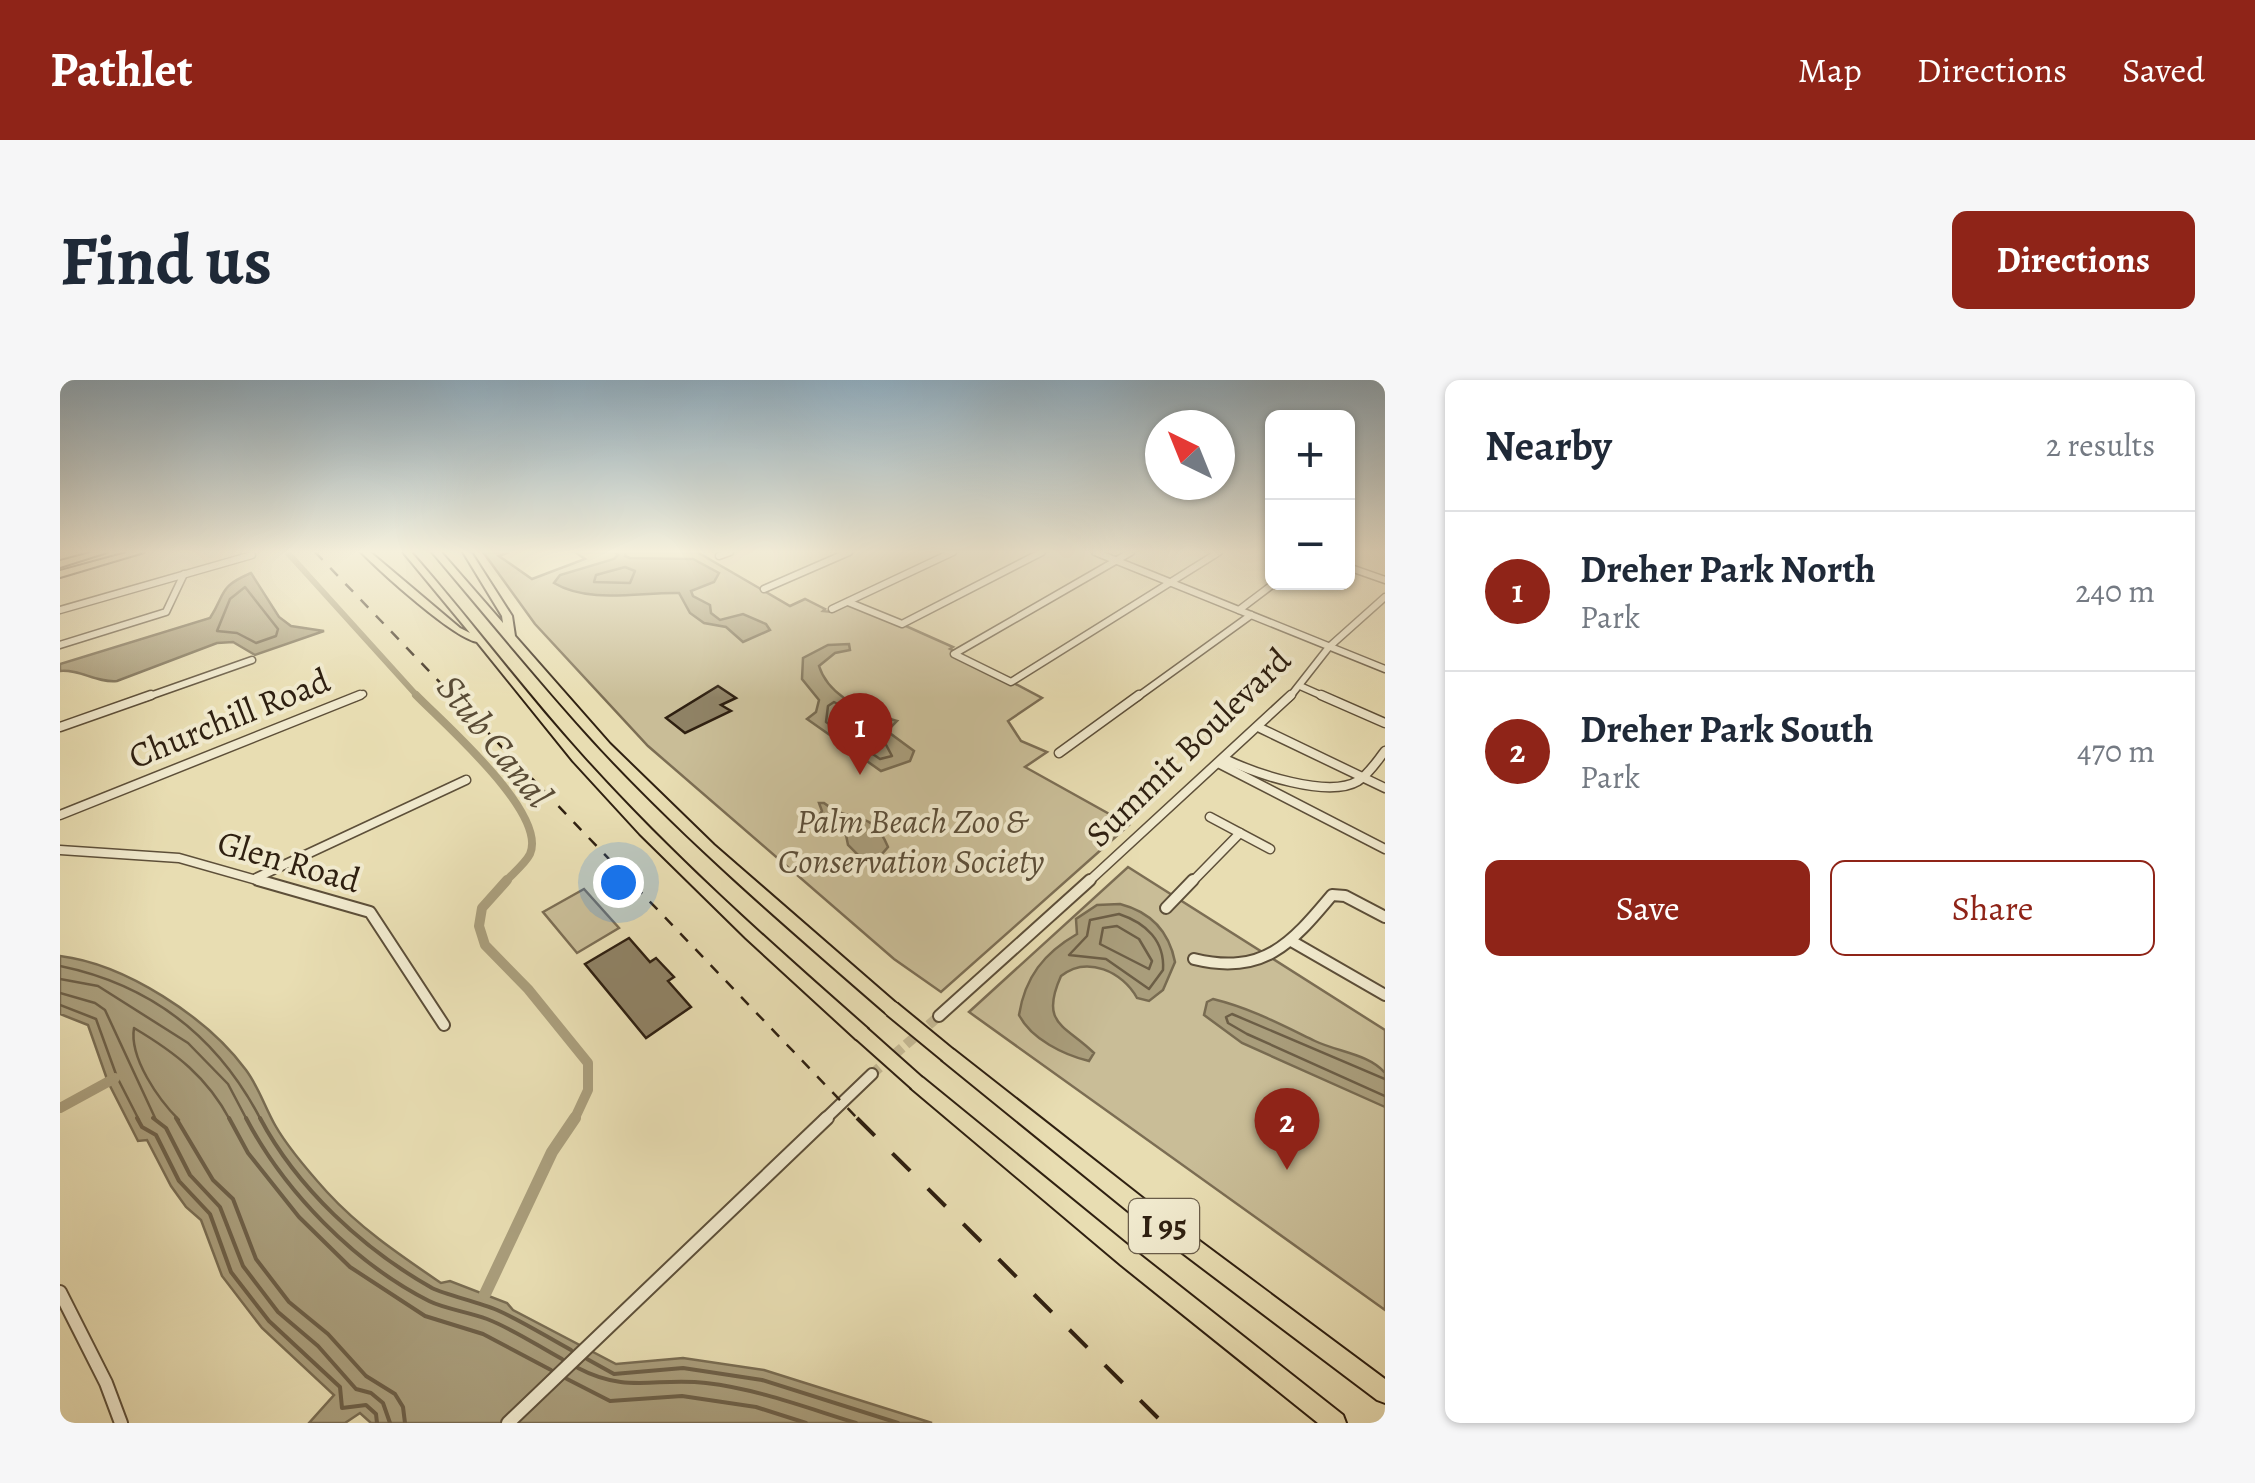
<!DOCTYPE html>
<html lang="en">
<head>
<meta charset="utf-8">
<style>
	:root { --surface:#fff; --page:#f6f6f7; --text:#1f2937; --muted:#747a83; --line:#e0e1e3; --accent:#8f2418 }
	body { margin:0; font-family:Alegreya,serif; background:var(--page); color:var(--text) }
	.controls { position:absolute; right:30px; top:30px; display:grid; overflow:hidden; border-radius:15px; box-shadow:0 2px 8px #0004 }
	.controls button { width:90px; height:90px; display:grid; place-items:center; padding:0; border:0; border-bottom:2px solid var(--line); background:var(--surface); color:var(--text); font:50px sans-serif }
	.compass { position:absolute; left:1085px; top:30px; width:90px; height:90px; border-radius:50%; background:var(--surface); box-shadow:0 2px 8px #0004; rotate:317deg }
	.you { position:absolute; left:558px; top:502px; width:35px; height:35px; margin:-25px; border:8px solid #fff; border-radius:50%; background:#1a73e8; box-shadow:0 0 0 15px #1a73e833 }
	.badge { display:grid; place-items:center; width:65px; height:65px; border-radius:50%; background:var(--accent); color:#fff; font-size:32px; font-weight:700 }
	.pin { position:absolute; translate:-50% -82px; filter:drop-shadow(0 2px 5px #0008) }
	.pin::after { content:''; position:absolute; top:52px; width:35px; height:30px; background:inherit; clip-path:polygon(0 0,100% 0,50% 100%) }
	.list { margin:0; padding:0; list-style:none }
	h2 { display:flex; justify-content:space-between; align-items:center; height:130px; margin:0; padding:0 40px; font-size:42px }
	h2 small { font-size:32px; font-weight:400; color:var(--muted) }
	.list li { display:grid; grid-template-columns:65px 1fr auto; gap:30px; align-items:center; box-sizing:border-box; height:160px; padding:0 40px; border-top:2px solid var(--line) }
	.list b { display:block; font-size:38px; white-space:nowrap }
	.list p { margin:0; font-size:32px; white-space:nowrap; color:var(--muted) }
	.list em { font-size:32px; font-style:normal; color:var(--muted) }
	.actions { display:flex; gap:20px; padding:30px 40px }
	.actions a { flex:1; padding:22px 0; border:2px solid var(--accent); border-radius:15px; text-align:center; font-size:35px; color:var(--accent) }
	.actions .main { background:var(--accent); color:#fff }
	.map { position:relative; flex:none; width:1325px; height:1043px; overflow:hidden; border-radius:15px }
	header { display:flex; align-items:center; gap:60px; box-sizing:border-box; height:140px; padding:0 50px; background:var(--accent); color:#fff }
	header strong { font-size:48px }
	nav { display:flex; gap:55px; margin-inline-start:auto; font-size:35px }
	.intro { display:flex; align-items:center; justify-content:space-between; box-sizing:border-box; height:240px; padding:0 60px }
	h1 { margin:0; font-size:70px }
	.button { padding:25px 45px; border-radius:15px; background:var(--accent); color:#fff; font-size:35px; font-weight:700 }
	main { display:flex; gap:60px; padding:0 60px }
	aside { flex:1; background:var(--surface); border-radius:15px; box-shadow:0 2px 8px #0004 }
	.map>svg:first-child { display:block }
</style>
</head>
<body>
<header>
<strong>Pathlet</strong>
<nav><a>Map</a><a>Directions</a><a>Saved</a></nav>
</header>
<div class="intro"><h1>Find us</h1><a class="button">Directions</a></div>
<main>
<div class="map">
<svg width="1325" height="1043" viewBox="0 0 1325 1043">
	<rect width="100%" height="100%" fill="#e8ddb2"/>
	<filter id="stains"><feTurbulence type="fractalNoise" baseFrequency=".002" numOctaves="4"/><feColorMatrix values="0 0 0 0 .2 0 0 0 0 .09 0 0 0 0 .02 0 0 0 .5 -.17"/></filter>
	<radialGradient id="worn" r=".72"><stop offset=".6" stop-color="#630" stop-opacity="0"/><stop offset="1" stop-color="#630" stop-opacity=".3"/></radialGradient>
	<g fill="#c9bd97" stroke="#7c6e54" stroke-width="2.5">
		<path d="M423,172H449L439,176L472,199L525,179L515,172H637L730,226L745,219L765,229L763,231L773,232L792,222L893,267L890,269L982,318L948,341L961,361L987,372L965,387L1069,445L881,612L834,579L588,366L475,244Z"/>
		<path d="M1068,487L1325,650V930L909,632Z"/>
		<path d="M524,509L559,548L517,573L483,532Z"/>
	</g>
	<g fill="#a99d7b" stroke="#786b51" stroke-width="2.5">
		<path d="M555,172H566L565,176L570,178L633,179L659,193L654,202L631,211L633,216L650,225L651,233L660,240L683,234L706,244L710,250L683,262L666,247L644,243L630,233L619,213C579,212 529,224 494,203L500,195L554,179L558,175Z"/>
		<path d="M191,193L219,237L231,246L264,251L195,275L173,262L157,263L57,301C36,303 20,289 0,291V284L150,238C166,213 158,207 191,193Z"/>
		<path d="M789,264L790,270L775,273L759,286C769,318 808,333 837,341L827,351L854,371L850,381L821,391L747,339L756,332L759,320L742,299L743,278L768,265Z"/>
		<path d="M759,423H764C790,445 812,427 828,467L821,475L801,478L788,465L786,455L766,450L755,440L762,431Z"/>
		<path d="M1060,524C1091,532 1109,551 1115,582L1103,610L1089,621L1077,618C1063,592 1027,575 1001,596C979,645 1006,645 1034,673L1029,681C1004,675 971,659 959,635C965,597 984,573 1017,554L1016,539L1037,525Z"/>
		<path d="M0,576C65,584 147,637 186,690C198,706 205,727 215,745C228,768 249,792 267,812C301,849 340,875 381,903L390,901L447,923L453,930L556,984L623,978L704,990L872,1043H311L300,1033L285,1043H249L274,1015L202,948L162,896L141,840L126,827L111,806L87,760L78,761L48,702L28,645L0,634Z"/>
		<path d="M1153,619C1190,628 1220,644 1255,661C1278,672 1309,674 1325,693V727L1182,663L1144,635L1147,622Z"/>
	</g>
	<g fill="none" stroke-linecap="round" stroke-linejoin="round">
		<g stroke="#6c5e46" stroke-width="2.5">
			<path d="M565,187L575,191L570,203L534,202L536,195Z"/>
			<path d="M185,207L218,249L216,256L196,263L177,253L157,251L170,219Z"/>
			<path d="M774,322L816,346L832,376L820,379L766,342L768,326Z"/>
			<path d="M1059,534C1086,543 1105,561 1103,590L1089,609L1046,579L1009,575L1027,556L1030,540Z"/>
			<path d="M1057,546L1079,559L1092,581L1089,589L1040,564L1043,548Z"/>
			<path d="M0,586C92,605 158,657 201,740"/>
			<path d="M0,599L38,606L128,663L168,704L187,740"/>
			<path d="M0,613L35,623L45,630L96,740"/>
			<path d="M0,625L36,639L57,697L79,740"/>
			<path d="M1325,699L1172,634L1166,637L1168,643L1187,654L1325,716"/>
			<path d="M119,740C99,720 69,678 74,648C116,673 147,697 170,740"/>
		</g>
		<g stroke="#6c5e46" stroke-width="4">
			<path d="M77,738L82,747L96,755L119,801L150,834L171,892L209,941L280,1007L282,1028L306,1025L316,1034L317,1043"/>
			<path d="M93,738L106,748L130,795L160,827L183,886L218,932L258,966L296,1009L311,1013L323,1023L330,1043"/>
			<path d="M116,738L153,800L173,819L196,879L229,922L268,954L306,996L335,1014L343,1027L345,1043"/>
			<path d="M169,738L188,773L239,837L290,887L365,936L423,954L491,990"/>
			<path d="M186,738C224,811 294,883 369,921C385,929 409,932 427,939C453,949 478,966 502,979"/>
			<path d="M200,738C237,808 303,869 372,908C386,915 419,922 437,930C462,941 487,957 511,970"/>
			<path d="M527,979L554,994L623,988L702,1000L838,1043"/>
			<path d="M518,988C567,1014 596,997 646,1003C698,1009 747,1028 796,1043"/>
			<path d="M507,999L550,1021L622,1016L696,1027L746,1043"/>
		</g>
		<path stroke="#a99d7b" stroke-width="6" d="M227,172L359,318"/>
		<path stroke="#a99d7b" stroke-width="8" d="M356,315C383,343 488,433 470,474C465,484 452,494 444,503"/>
		<g stroke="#a99d7b" stroke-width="10">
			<path d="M447,500L422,528L419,546L425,565L468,609L528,683V710L514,740"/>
			<path d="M0,728L55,698"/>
		</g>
		<path stroke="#a99d7b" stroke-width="12" d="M425,914L492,772L515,738"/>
	</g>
	<g fill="#8f8265" stroke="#2f2011" stroke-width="2.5">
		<path d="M658,306L676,318L661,325L671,331L625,353L606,338Z"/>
		<path d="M569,558L590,582L596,578L614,597L608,601L631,627L586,658L525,584Z"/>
	</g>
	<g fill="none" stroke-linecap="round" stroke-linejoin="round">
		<path stroke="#c3b792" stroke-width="10" stroke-dasharray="10 5" stroke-linecap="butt" d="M812,694L879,636"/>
		<defs>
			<g id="minor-far3">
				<path d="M1035,172L1325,289"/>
				<path d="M1071,172L894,274L951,302L1159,172"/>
				<path d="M659,176L670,172"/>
				<path d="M1288,187L1325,200"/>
				<path d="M704,209L789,172"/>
				<path d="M788,222L842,244L982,172"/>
				<path d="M772,229L893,172"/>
				<path d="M0,230L192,175"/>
				<path d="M1179,230L1216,202"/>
				<path d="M0,265L106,232L124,194"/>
				<path d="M1240,306L1267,318"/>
				<path d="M84,318L192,280"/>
				<path d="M294,318L303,314"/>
				<path d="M1076,318L1191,235"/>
				<path d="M1229,318L1269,267L1325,217"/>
			</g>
			<g id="minor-far2">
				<path d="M1261,315L1325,343"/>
				<path d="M0,347L91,315"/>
				<path d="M1200,348L1325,408"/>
				<path d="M999,373L1079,315"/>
				<path d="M1165,379C1194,393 1268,419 1298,401C1309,394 1317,381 1325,371"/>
				<path d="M1160,384L1325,469"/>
				<path d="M0,435L300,315"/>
				<path d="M1150,437L1210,469"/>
				<path d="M0,470L119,478L207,503"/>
				<path d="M196,498L406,400"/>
				<path d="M1027,503L1231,315"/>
				<path d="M1131,503L1180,453"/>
			</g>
			<g id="minor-far1">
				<path d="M198,500L310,532L384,645"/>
				<path d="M1106,528L1133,500"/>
				<path d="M1233,562L1325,615"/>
				<path d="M1134,579C1203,596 1231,564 1272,515L1285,516L1325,537"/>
				<path d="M879,636L1030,500"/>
				<path d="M764,740L812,694"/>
			</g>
			<g id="minor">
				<path d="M0,912L46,1003L61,1043"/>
				<path d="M448,1043L767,738"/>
			</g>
			<g id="highway">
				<path d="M34,172H47L0,187V181Z"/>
				<path d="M70,172H84L0,197V191Z"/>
				<path d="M301,172H310L400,248L410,253L343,172H351C410,239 462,310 522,376C610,474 709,562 808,649L810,654L808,659L802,661L796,659L686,558L580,454L513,381L417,262C392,257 322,193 301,172Z"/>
				<path d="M372,172H381L443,243L442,236L403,172H411L452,236L455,256L550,364L654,465L837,624L840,629L837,634L832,636L827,634C729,549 630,464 541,369C483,306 428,238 372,172Z"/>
				<path d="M888,668L894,670L1098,830L1325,999V1023L1317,1020L1084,844L882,680L880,675L882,670Z"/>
				<path d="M857,695L863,698L1075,871L1283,1035L1286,1043H1258L1061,885L851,708L849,703L851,698Z"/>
			</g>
		</defs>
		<use href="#minor-far3" stroke="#5d4f39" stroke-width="9"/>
		<use href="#minor-far2" stroke="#5d4f39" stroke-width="11"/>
		<use href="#minor-far1" stroke="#5d4f39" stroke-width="14"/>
		<use href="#minor" stroke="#5d4f39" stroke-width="16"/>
		<use href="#highway" stroke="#2f2011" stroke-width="4"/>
		<use href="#minor-far3" stroke="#f0e9cd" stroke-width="6"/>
		<use href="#minor-far2" stroke="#f0e9cd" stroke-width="8"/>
		<use href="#minor-far1" stroke="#f0e9cd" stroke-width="10"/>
		<use href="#minor" stroke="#f0e9cd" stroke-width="12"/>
		<use href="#highway" fill="#e8ddb2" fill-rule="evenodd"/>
		<path stroke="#2f2011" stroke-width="2.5" stroke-dasharray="11 11" stroke-linecap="butt" d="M255,172L799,740"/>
		<path stroke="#2f2011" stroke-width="4" stroke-dasharray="25 25" stroke-linecap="butt" d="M797,738L1103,1043"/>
		<defs>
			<g id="highway-bridge">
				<path d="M832,629L888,675"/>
				<path d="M802,654L857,703"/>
			</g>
		</defs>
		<use href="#highway-bridge" stroke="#2f2011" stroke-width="19" stroke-linecap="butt"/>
		<use href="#highway-bridge" stroke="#e8ddb2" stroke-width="15"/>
	</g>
	<linearGradient id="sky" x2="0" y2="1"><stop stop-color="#8fabbc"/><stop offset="0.54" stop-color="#f5f0dc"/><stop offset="1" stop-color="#f5f0dc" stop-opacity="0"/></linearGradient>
	<rect width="1325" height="318" fill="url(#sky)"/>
	<g text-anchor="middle" stroke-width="8" stroke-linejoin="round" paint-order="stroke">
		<rect fill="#f0e9cd" stroke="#695c49" stroke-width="2.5" x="1069" y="819" width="70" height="54" rx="8"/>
		<g font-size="32" font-weight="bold" fill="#2f2011">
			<text x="1104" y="857">I 95</text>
		</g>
		<g font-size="35" fill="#2f2011" stroke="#f0e9cd">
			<text transform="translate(169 338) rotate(-22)" y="12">Churchill Road</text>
			<text transform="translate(1128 367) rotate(-44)" y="12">Summit Boulevard</text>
			<text transform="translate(229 481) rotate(16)" y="12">Glen Road</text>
		</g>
		<g font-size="35" font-style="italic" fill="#5d4f39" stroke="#f0e9cd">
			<text x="851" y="453">Palm Beach Zoo &amp;<tspan x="851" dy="40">Conservation Society</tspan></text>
		</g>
		<g font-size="38" font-style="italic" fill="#5a4c36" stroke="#f0e9cd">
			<text transform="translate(435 361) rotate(51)" y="13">Stub Canal</text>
		</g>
	</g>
	<rect width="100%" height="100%" filter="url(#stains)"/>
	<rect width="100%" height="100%" fill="url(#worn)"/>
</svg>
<div class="controls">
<button>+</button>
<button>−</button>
</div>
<svg class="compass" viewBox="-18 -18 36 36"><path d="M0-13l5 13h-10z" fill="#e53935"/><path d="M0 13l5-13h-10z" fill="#747a83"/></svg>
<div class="you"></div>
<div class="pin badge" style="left:800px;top:395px">1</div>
<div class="pin badge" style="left:1227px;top:790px">2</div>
</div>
<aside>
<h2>Nearby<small>2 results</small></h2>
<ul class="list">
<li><span class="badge">1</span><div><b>Dreher Park North</b><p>Park</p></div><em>240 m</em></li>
<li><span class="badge">2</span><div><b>Dreher Park South</b><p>Park</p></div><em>470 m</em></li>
</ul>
<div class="actions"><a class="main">Save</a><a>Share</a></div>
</aside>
</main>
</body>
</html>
